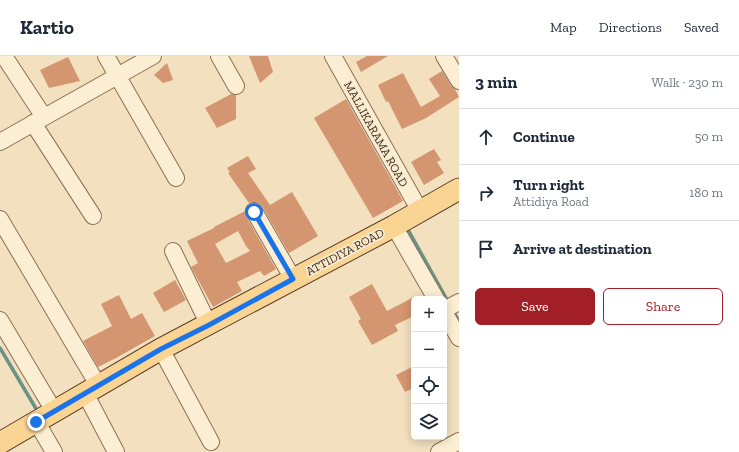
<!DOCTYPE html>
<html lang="en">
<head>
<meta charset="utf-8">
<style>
	:root { --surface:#fff; --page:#f2f2f3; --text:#1f2937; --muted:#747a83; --line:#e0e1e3; --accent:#a21f27 }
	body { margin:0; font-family:"Zilla Slab",serif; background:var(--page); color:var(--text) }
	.controls { position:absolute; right:12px; bottom:12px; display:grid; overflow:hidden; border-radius:6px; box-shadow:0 2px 10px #0003 }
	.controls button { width:36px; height:36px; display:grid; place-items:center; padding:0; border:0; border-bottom:1px solid var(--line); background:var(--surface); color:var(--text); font:20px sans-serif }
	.stop { position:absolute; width:12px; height:12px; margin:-9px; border:3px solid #1a73e8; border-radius:50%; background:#fff }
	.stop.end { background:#1a73e8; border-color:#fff; box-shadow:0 1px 4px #0008 }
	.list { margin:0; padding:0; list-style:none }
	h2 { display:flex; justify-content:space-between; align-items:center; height:52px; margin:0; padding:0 16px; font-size:17px }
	h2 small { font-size:13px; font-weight:400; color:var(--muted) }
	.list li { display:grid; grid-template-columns:26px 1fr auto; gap:12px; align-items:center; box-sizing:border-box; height:56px; padding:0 16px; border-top:1px solid var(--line) }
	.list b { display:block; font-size:15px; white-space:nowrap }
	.list p { margin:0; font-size:13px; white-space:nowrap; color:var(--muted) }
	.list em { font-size:13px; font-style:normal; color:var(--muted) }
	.actions { display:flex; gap:8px; padding:12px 16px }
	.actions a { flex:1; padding:9px 0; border:1px solid var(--accent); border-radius:6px; text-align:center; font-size:14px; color:var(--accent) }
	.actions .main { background:var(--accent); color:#fff }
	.icon { flex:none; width:22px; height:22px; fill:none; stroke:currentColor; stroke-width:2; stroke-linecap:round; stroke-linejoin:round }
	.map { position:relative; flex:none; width:459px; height:396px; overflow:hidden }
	header { display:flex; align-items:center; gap:24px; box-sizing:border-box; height:56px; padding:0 20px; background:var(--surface); border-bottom:1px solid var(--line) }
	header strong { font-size:19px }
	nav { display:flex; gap:22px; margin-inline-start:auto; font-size:14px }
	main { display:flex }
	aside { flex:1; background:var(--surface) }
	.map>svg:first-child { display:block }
</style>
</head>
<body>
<header>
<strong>Kartio</strong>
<nav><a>Map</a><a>Directions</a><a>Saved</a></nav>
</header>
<main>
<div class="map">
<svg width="459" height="396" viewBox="0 0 459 396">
	<rect width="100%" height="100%" fill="#f2e0bf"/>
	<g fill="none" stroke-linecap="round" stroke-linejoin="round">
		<g stroke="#699386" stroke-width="3.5">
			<path d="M406,170L446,242"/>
			<path d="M455,258L459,266"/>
			<path d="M0,292L38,356"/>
		</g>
	</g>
	<g fill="#d49571" fill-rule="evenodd">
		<path d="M249,0H268L273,16L260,27Z"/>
		<path d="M367,0H388L361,16L356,6Z"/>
		<path d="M68,1L80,25L49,32L40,14Z"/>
		<path d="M167,7L173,24L163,27L154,19Z"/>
		<path d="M442,15L451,30L455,33L459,41L426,62L402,73L388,45L386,46L378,29L403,17L421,51L440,40L429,23Z"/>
		<path d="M231,38L236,39V63L217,72L205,52Z"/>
		<path d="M346,43L403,145L373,162L314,62Z"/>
		<path d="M434,93L441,104L437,106L444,117L424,129L411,106Z"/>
		<path d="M248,100L256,113L248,117L270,149L292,136L318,180L289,197L262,150L259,147L254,146L249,147L228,117L230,116L227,112Z"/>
		<path d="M245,155L246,160L276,213L264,220L260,215L237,226L242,235L213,251L191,211L198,207L187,185L214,172V171ZM238,175L246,190L250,195L226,207L215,188Z"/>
		<path d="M175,224L186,244L164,256L153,237Z"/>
		<path d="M372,228L387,255L414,241V260L395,269L398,275L372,289L358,265L361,263L349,241Z"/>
		<path d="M119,239L131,263L142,257L155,280L116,302L98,311L83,285L112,270L101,248Z"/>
		<path d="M414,310V332L405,336L396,319Z"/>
	</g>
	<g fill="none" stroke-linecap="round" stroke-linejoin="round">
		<defs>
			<g id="minor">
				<path d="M4,0L44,61"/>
				<path d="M106,0L176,122"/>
				<path d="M219,0L236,30"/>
				<path d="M333,0L420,155"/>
				<path d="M444,0L459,25"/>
				<path d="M33,67L93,160"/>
				<path d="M0,86L153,0"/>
				<path d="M254,155L293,223"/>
				<path d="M0,163L98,329"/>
				<path d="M394,170L436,243"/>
				<path d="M173,195L209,269"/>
				<path d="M444,254L459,246"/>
				<path d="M444,256L459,282"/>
				<path d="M0,264L54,355"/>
				<path d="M161,293L211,386"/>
				<path d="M85,337L116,396"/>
				<path d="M36,365L54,396"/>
				<path d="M439,396L459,385"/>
			</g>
			<path id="major" d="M0,387L161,293L394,170L459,133"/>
		</defs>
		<use href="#minor" stroke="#8d7055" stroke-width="18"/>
		<use href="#major" stroke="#5a3e2a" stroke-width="23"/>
		<use href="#minor" stroke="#fceed3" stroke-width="16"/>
		<use href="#major" stroke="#fad493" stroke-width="21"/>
	</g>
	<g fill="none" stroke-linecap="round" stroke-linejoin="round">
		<path stroke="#1a73e8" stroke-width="5" d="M36,366L161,293L209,269L293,223L254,156"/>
	</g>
	<g text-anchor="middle" stroke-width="3.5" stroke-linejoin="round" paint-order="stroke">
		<g font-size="12" fill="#3b291b" stroke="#f9ebd0">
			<text transform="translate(376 78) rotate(61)" y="4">MALLIKARAMA ROAD</text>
			<text transform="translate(345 196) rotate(-28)" y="4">ATTIDIYA ROAD</text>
		</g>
	</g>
</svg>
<div class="controls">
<button>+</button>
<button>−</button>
<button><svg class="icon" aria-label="locate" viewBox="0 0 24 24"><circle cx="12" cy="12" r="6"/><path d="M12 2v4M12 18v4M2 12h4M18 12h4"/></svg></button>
<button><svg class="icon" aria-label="layers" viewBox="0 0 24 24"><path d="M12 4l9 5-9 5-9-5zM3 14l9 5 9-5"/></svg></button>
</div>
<div class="stop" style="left:254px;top:156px"></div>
<div class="stop end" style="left:36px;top:366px"></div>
</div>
<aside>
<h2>3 min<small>Walk · 230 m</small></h2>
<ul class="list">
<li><svg class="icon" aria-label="ahead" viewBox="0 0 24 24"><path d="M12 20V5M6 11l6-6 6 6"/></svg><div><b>Continue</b></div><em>50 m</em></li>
<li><svg class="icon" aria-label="right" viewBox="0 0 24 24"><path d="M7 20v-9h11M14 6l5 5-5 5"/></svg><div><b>Turn right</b><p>Attidiya Road</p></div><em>180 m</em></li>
<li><svg class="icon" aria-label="arrive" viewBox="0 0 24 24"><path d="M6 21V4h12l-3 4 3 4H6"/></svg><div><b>Arrive at destination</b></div></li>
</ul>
<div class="actions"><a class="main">Save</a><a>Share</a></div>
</aside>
</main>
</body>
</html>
